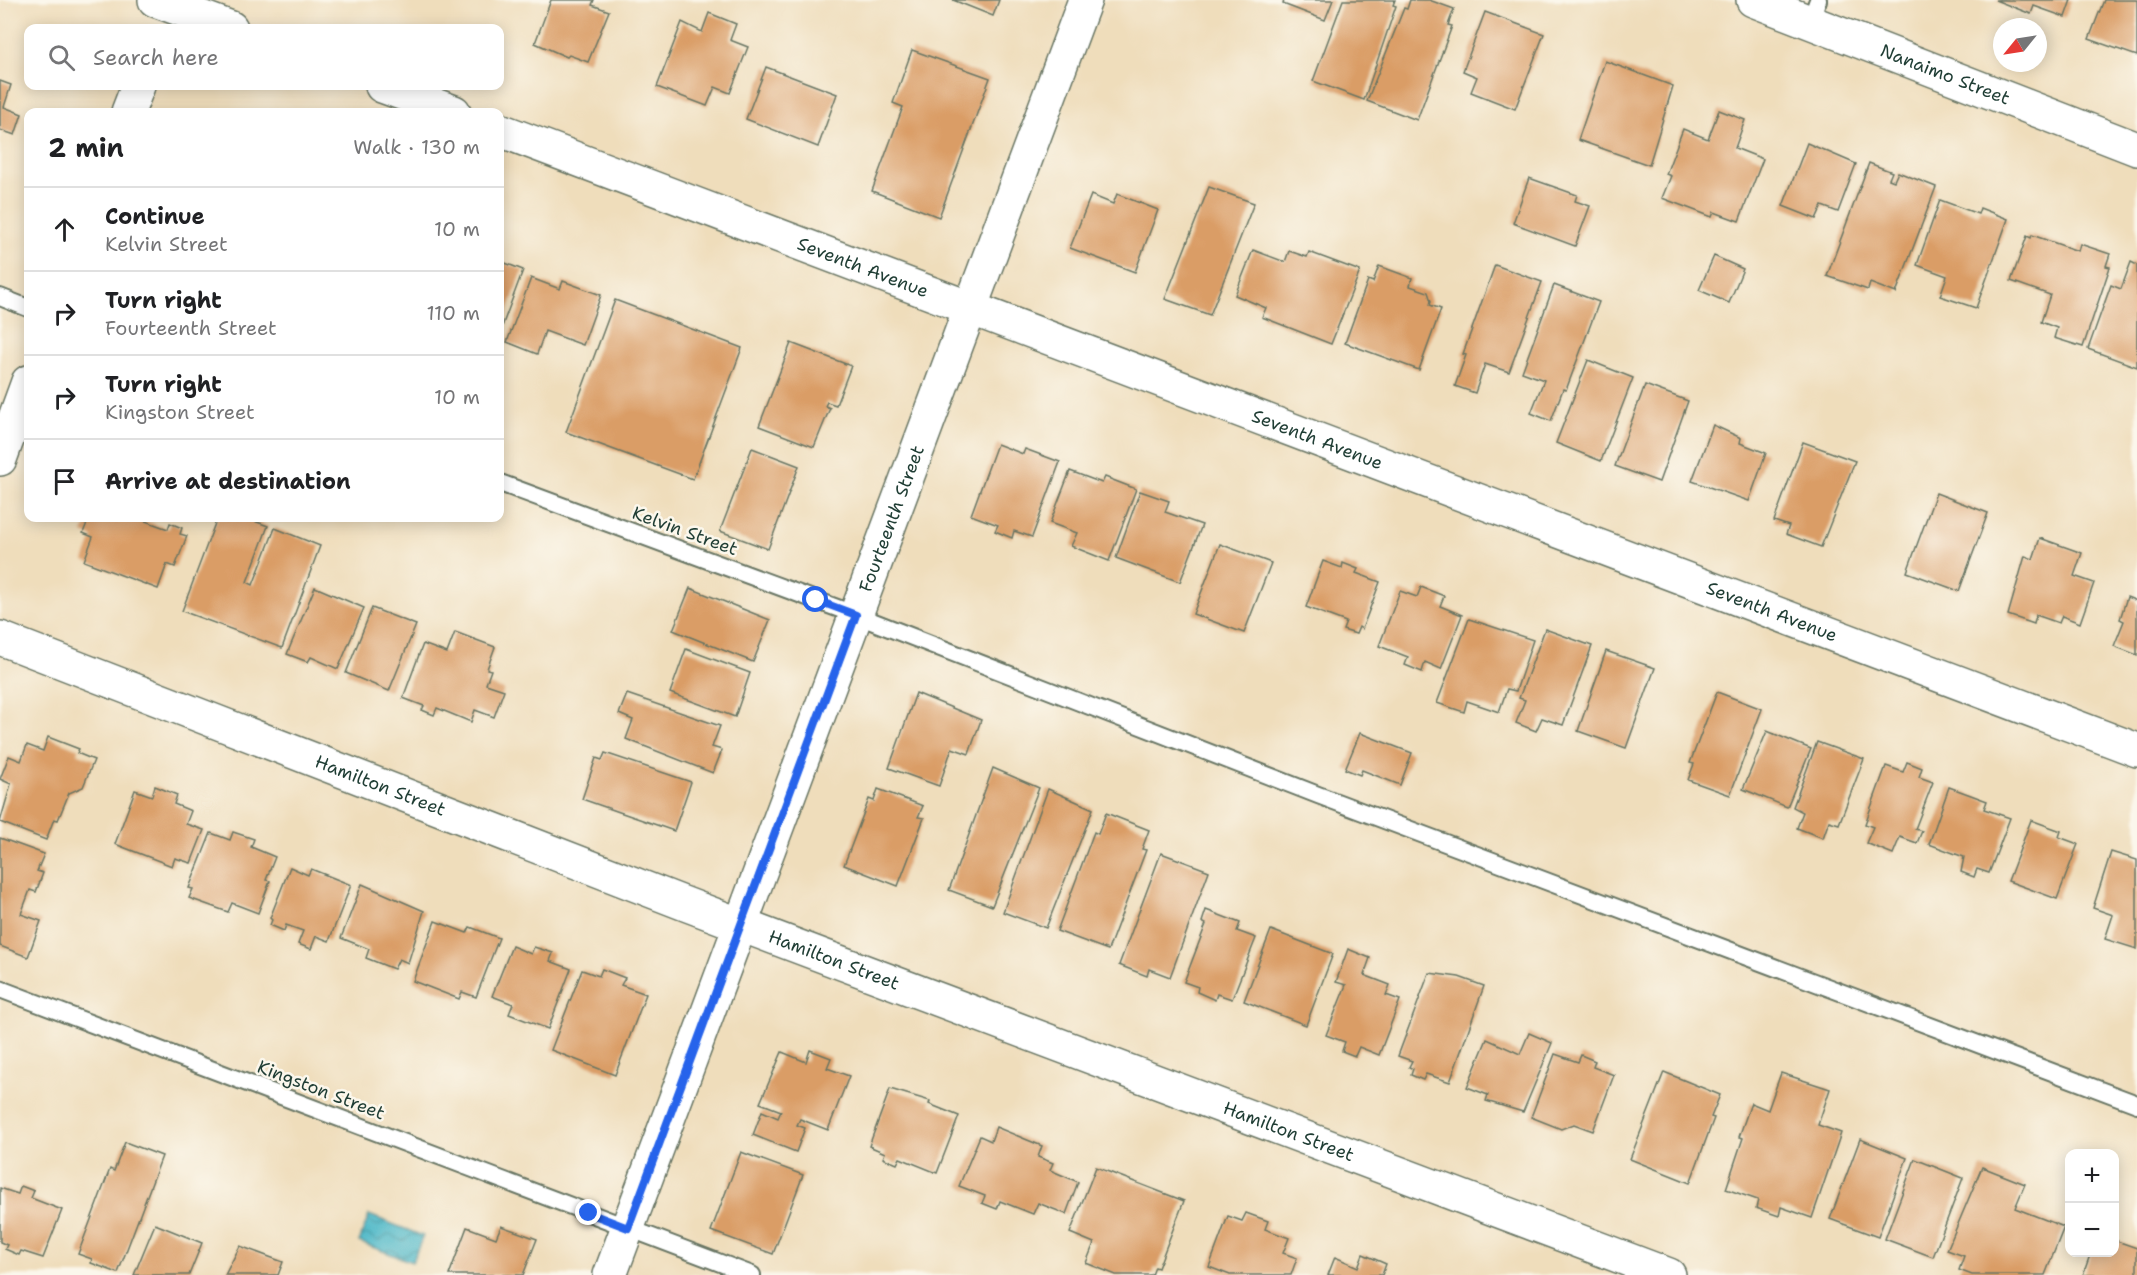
<!DOCTYPE html>
<html lang="en">
<head>
<meta charset="utf-8">
<style>
	:root { --surface:#fff; --page:#f2f2f2; --text:#202124; --muted:#757577; --line:#e0e0e0 }
	body { margin:0; font-family:"Shantell Sans",sans-serif; background:var(--page); color:var(--text) }
	.controls { position:absolute; right:18px; bottom:18px; display:grid; overflow:hidden; border-radius:12px; box-shadow:0 3px 15px #0003 }
	.controls button { width:54px; height:54px; display:grid; place-items:center; padding:0; border:0; border-bottom:2px solid var(--line); background:var(--surface); color:var(--text); font:30px sans-serif }
	.compass { position:absolute; left:1993px; top:18px; width:54px; height:54px; border-radius:50%; background:var(--surface); box-shadow:0 3px 15px #0003; rotate:240deg }
	.stop { position:absolute; width:18px; height:18px; margin:-14px; border:4px solid #2563eb; border-radius:50%; background:#fff }
	.stop.end { background:#2563eb; border-color:#fff; box-shadow:0 2px 6px #0008 }
	.list { margin:0; padding:0; list-style:none }
	h2 { display:flex; justify-content:space-between; align-items:center; height:78px; margin:0; padding:0 24px; font-size:26px }
	h2 small { font-size:20px; font-weight:400; color:var(--muted) }
	.list li { display:grid; grid-template-columns:39px 1fr auto; gap:18px; align-items:center; box-sizing:border-box; height:84px; padding:0 24px; border-top:2px solid var(--line) }
	.list b { display:block; font-size:22px; white-space:nowrap }
	.list p { margin:0; font-size:20px; white-space:nowrap; color:var(--muted) }
	.list em { font-size:20px; font-style:normal; color:var(--muted) }
	.icon { flex:none; width:33px; height:33px; fill:none; stroke:currentColor; stroke-width:2; stroke-linecap:round; stroke-linejoin:round }
	.map { position:relative; flex:none; width:2137px; height:1275px; overflow:hidden }
	.search { position:absolute; background:var(--surface); box-shadow:0 3px 15px #0003; left:24px; top:24px; width:480px; height:66px; display:flex; align-items:center; gap:15px; box-sizing:border-box; padding:0 21px; border-radius:12px; color:var(--muted); font-size:22px }
	.panel { position:absolute; background:var(--surface); box-shadow:0 3px 15px #0003; left:24px; top:108px; width:480px; height:414px; border-radius:12px }
	.map>svg:first-child { display:block }
</style>
</head>
<body>
<div class="map">
<svg width="2137" height="1275" viewBox="0 0 2137 1275">
	<defs>
		<pattern id="water-waves" width="16" height="10" patternUnits="userSpaceOnUse" patternTransform="scale(1.5)"><rect width="16" height="10" fill="#4bb7c7"/><path d="M0 5q4-4 8 0t8 0" fill="none" stroke="#3e96a2"/></pattern>
	</defs>
	<rect width="100%" height="100%" fill="#fbf7ec"/>
	<filter id="ink" filterUnits="userSpaceOnUse"><feTurbulence type="fractalNoise" baseFrequency=".0167" numOctaves="2"/><feDisplacementMap in="SourceGraphic" scale="12" xChannelSelector="R" yChannelSelector="G"/><feConvolveMatrix kernelMatrix="1 2 1 2 8 2 1 2 1" color-interpolation-filters="sRGB"/></filter>
	<filter id="wash" filterUnits="userSpaceOnUse"><feTurbulence type="fractalNoise" baseFrequency=".008" numOctaves="4" result="noise"/><feDisplacementMap in="SourceGraphic" scale="24" xChannelSelector="R" yChannelSelector="G"/><feGaussianBlur stdDeviation="1.35" result="paint"/><feColorMatrix in="noise" values="0 0 0 0 0 0 0 0 0 0 0 0 0 0 0 0 0 1.4 0 .05"/><feComposite in="paint" operator="in"/></filter>
	<g filter="url(#wash)">
		<rect width="100%" height="100%" fill="#efddbb"/>
		<path fill="url(#water-waves)" stroke="#357a7e" stroke-width="1.5" d="M369,1215L423,1236L412,1262L359,1242Z"/>
		<g id="blocks">
			<g fill="#da9d66">
				<path d="M551,0H594L592,5L609,11L588,62L569,55L567,57L535,43Z"/>
				<path d="M953,0H999L993,16Z"/>
				<path d="M1284,0H1333L1325,20L1283,4Z"/>
				<path d="M1343,0H1395L1393,5L1396,6L1364,100L1313,81Z"/>
				<path d="M1410,0H1429L1454,9L1448,25L1452,26L1417,120L1367,101L1404,8L1407,9Z"/>
				<path d="M1995,0H2071L2065,17L2034,6L2031,14Z"/>
				<path d="M2104,0H2137V56L2089,39Z"/>
				<path d="M1485,12L1544,34L1515,109L1471,92L1477,77L1463,71Z"/>
				<path d="M709,13L736,24L730,40L748,47L730,93L715,87L707,106L657,87L682,22L702,32Z"/>
				<path d="M912,50L990,78L939,217L872,191L903,107L893,103Z"/>
				<path d="M1605,61L1673,86L1649,165L1578,140Z"/>
				<path d="M766,67L837,94L818,147L746,119Z"/>
				<path d="M0,81L11,85L4,107L22,114L15,135L0,130Z"/>
				<path d="M1719,110L1745,120L1735,148L1763,159L1739,221L1714,212L1712,217L1662,198L1671,176L1666,174L1683,129L1708,139Z"/>
				<path d="M1807,143L1856,164L1838,212L1822,206L1816,219L1783,206Z"/>
				<path d="M1869,163L1892,172L1889,179L1894,181L1898,172L1936,187L1896,293L1870,283L1868,290L1827,276Z"/>
				<path d="M1529,178L1577,195L1575,201L1590,206L1575,246L1513,223Z"/>
				<path d="M1209,187L1254,203L1210,315L1165,299Z"/>
				<path d="M1117,194L1158,210L1135,272L1070,248L1091,195L1113,204Z"/>
				<path d="M1940,200L1978,214L1980,208L2008,219L1976,308L1940,296L1947,276L1917,265Z"/>
				<path d="M2032,235L2078,251L2080,244L2110,254L2106,266L2110,267L2083,347L2054,338L2057,328L2041,322L2050,295L2011,281L2027,236L2031,238Z"/>
				<path d="M1253,250L1285,262L1289,251L1307,257L1309,252L1360,271L1331,344L1262,317L1266,308L1235,295Z"/>
				<path d="M1714,256L1743,269L1729,303L1699,290Z"/>
				<path d="M500,261L523,270L500,332Z"/>
				<path d="M2131,262L2137,265V367L2088,349L2111,285L2121,289Z"/>
				<path d="M1495,265L1542,282L1509,372L1485,364L1475,393L1455,386L1466,355L1463,354Z"/>
				<path d="M1379,266L1412,278L1410,286L1428,292L1431,301L1430,305L1441,309L1419,370L1345,343L1368,280L1373,282Z"/>
				<path d="M531,278L560,289L563,281L601,295L583,345L545,331L537,354L507,342Z"/>
				<path d="M1554,285L1599,302L1566,390L1563,389L1551,421L1531,413L1544,380L1522,372Z"/>
				<path d="M615,300L742,348L693,479L566,432Z"/>
				<path d="M791,343L851,366L836,405L827,402L825,406L830,408L814,447L759,426Z"/>
				<path d="M1588,360L1633,378L1601,461L1556,443Z"/>
				<path d="M1645,385L1688,401L1659,482L1615,466Z"/>
				<path d="M1713,425L1741,438L1740,443L1766,453L1749,501L1692,481Z"/>
				<path d="M1803,442L1855,461L1821,547L1786,534L1789,526L1774,521Z"/>
				<path d="M997,444L1023,454L1025,449L1060,462L1032,537L1014,531L1012,538L995,531L998,525L971,515Z"/>
				<path d="M752,448L799,466L768,549L720,531Z"/>
				<path d="M1070,471L1102,483L1105,477L1136,489L1109,561L1071,546L1077,533L1050,523Z"/>
				<path d="M1140,491L1169,501L1165,512L1202,525L1180,582L1116,558Z"/>
				<path d="M1936,493L1988,513L1959,591L1907,572Z"/>
				<path d="M89,518H137L168,529L170,523L182,528L180,534L187,536L175,567L167,564L158,589L84,561L93,537L83,533Z"/>
				<path d="M217,518H246L268,526L247,582L253,585L275,528L320,546L282,648L182,611Z"/>
				<path d="M2040,538L2082,553L2074,576L2094,583L2080,623L2062,616L2059,623L2036,615L2034,624L2008,615L2025,556L2033,559Z"/>
				<path d="M1220,544L1271,563L1244,633L1193,614Z"/>
				<path d="M1323,561L1342,568L1343,563L1358,569L1356,573L1380,582L1362,629L1359,627L1356,634L1343,630L1346,622L1306,607Z"/>
				<path d="M315,587L364,608L338,669L311,657L308,662L287,654Z"/>
				<path d="M1421,587L1444,596L1440,606L1462,615L1441,669L1425,662L1422,672L1405,665L1408,657L1379,646L1400,591L1417,597Z"/>
				<path d="M690,588L770,620L753,662L673,630Z"/>
				<path d="M2127,597L2137,601V655L2114,646L2124,621L2120,619Z"/>
				<path d="M372,608L416,625L389,691L346,673Z"/>
				<path d="M1469,619L1533,640L1516,691L1507,689L1499,712L1467,701L1464,712L1437,703Z"/>
				<path d="M1545,629L1592,646L1563,725L1542,718L1536,731L1516,723L1525,700L1519,698Z"/>
				<path d="M455,632L495,647L487,669L491,670L486,684L504,690L494,717L475,710L471,722L437,708L434,715L422,710L424,706L403,698L423,644L447,653Z"/>
				<path d="M686,649L750,673L735,717L670,693Z"/>
				<path d="M1606,651L1655,668L1626,748L1578,731Z"/>
				<path d="M1717,692L1762,709L1730,795L1688,780L1694,764L1690,763Z"/>
				<path d="M916,693L981,720L969,754L952,748L939,786L889,768Z"/>
				<path d="M627,694L720,726L712,747L722,750L713,773L626,739L633,720L619,714Z"/>
				<path d="M1767,731L1811,749L1787,807L1743,789Z"/>
				<path d="M1360,733L1412,753L1400,785L1362,770L1360,775L1345,769Z"/>
				<path d="M48,737L79,749L77,753L94,760L83,787L69,793L58,820L54,819L46,840L0,822L11,784L0,779L9,756L21,761L27,745L43,751Z"/>
				<path d="M1817,742L1864,759L1839,824L1829,821L1823,838L1797,828L1803,812L1793,807Z"/>
				<path d="M605,753L691,782L674,831L582,799L596,758L602,760Z"/>
				<path d="M1907,762L1922,768L1919,777L1933,782L1915,829L1922,831L1917,843L1900,837L1893,854L1866,843L1873,827L1865,824L1886,766L1903,772Z"/>
				<path d="M993,768L1039,788L992,906L949,890Z"/>
				<path d="M155,786L177,795L174,804L191,811L186,824L204,830L191,863L175,858L172,866L115,844L135,790L152,796Z"/>
				<path d="M1949,787L1987,801L1984,809L2010,818L1989,873L1977,869L1974,877L1961,872L1964,857L1929,844Z"/>
				<path d="M878,789L923,806L918,817L924,818L898,886L844,865L869,799L874,801Z"/>
				<path d="M1048,789L1093,809L1046,928L1003,912Z"/>
				<path d="M1106,813L1149,830L1142,849L1146,850L1108,950L1057,931L1094,832L1098,834Z"/>
				<path d="M2031,820L2061,831L2059,837L2078,844L2057,899L2008,881Z"/>
				<path d="M233,832L254,839L251,847L275,857L266,880L270,881L258,913L232,903L228,912L189,898L193,889L189,888L211,833L230,840Z"/>
				<path d="M0,838L44,854L37,871L43,873L36,892L30,890L21,914L41,921L28,957L0,946Z"/>
				<path d="M2111,852L2137,860V949L2105,939L2113,915L2093,908Z"/>
				<path d="M1161,853L1209,871L1170,977L1149,969L1147,976L1119,965Z"/>
				<path d="M290,867L308,875L311,869L351,885L329,941L316,936L311,949L298,944L303,931L286,925L284,931L270,925L272,920L270,918Z"/>
				<path d="M362,884L424,911L408,963L399,959L394,969L366,958L369,949L341,938Z"/>
				<path d="M1206,910L1240,923L1237,931L1256,938L1232,999L1217,994L1215,1000L1197,992L1198,987L1184,982L1206,924L1202,922Z"/>
				<path d="M435,921L467,933L470,927L499,938L476,997L462,992L459,999L413,981Z"/>
				<path d="M1271,930L1333,954L1306,1025L1244,1001Z"/>
				<path d="M512,946L531,954L534,947L553,953L550,961L571,969L548,1029L509,1014L513,1004L492,996Z"/>
				<path d="M1348,949L1370,958L1364,975L1390,985L1386,995L1400,1000L1379,1055L1359,1047L1355,1056L1342,1051L1345,1042L1326,1035L1346,985L1336,982Z"/>
				<path d="M602,969L625,978L621,985L646,994L615,1075L551,1050L582,970L599,976Z"/>
				<path d="M1429,973L1459,977L1484,986L1450,1082L1426,1074L1423,1080L1411,1075L1413,1069L1409,1067L1412,1061L1398,1056Z"/>
				<path d="M1529,1033L1552,1043L1523,1112L1486,1101L1488,1095L1467,1087L1487,1039L1520,1054Z"/>
				<path d="M810,1050L831,1058L827,1068L849,1076L828,1130L800,1119L797,1125L805,1128L796,1152L753,1135L762,1111L778,1118L781,1111L760,1103L782,1052L806,1062Z"/>
				<path d="M1555,1054L1578,1062L1581,1055L1595,1061L1593,1067L1614,1075L1593,1131L1574,1124L1561,1129L1531,1117Z"/>
				<path d="M1664,1072L1720,1095L1711,1117L1714,1118L1690,1183L1630,1159Z"/>
				<path d="M1781,1073L1830,1089L1818,1125L1841,1133L1812,1218L1781,1207L1779,1216L1756,1208L1758,1200L1726,1189L1743,1138L1739,1137L1751,1103L1768,1110Z"/>
				<path d="M890,1089L930,1101L929,1104L959,1116L937,1173L900,1158L897,1164L883,1158L885,1153L869,1146Z"/>
				<path d="M996,1127L1042,1146L1038,1157L1053,1163L1050,1170L1078,1182L1066,1214L1038,1203L1033,1214L1000,1201L997,1209L982,1203L985,1196L959,1186L980,1136L991,1141Z"/>
				<path d="M1860,1139L1907,1158L1878,1237L1830,1219Z"/>
				<path d="M125,1142L162,1156L118,1273L91,1263L92,1259L78,1254L110,1169L114,1171Z"/>
				<path d="M741,1152L803,1175L773,1254L711,1231Z"/>
				<path d="M1915,1159L1963,1178L1933,1257L1885,1239Z"/>
				<path d="M1096,1167L1184,1201L1158,1268L1155,1267L1152,1275H1116L1086,1263L1094,1243L1070,1233Z"/>
				<path d="M1982,1167L2025,1184L2015,1208L2064,1227L2045,1275H1972L1959,1270L1964,1256L1947,1250Z"/>
				<path d="M21,1186L34,1191L31,1198L62,1210L43,1258L21,1251L19,1255L5,1249L7,1245L0,1242V1188L18,1194Z"/>
				<path d="M1246,1213L1268,1221L1265,1229L1289,1238L1283,1253L1297,1258L1291,1275H1230L1209,1267L1228,1216L1242,1221Z"/>
				<path d="M155,1224L202,1243L189,1275H134Z"/>
				<path d="M501,1226L537,1239L523,1275H449L467,1227L496,1238Z"/>
				<path d="M2114,1240L2137,1248V1275H2083L2091,1252H2114Z"/>
				<path d="M240,1246L283,1262L278,1275H225Z"/>
				<path d="M1363,1254L1386,1264L1382,1275H1328L1335,1257L1358,1267Z"/>
			</g>
		</g>
	</g>
	<g filter="url(#ink)">
		<use href="#blocks" fill-opacity="0" stroke="#687563" stroke-width="1.5"/>
		<g fill="none" stroke-linecap="round" stroke-linejoin="round">
			<defs>
				<g id="lane">
					<path d="M1810,22L1818,0"/>
					<path d="M0,297L28,308"/>
					<path d="M500,483L856,615L1318,795L2137,1104"/>
					<path d="M0,989L752,1275"/>
				</g>
				<g id="street">
					<path d="M155,0L231,28"/>
					<path id="s1" d="M1753,0L2137,149"/>
					<path d="M382,86L454,112"/>
					<path d="M128,112L138,86"/>
					<path id="s2" d="M500,130L2137,750"/>
					<path d="M0,459L28,382"/>
					<path id="s3" d="M0,638L688,905L1669,1275"/>
					<path id="s4" d="M610,1275L1085,0"/>
				</g>
			</defs>
			<use href="#lane" stroke="#687563" stroke-width="20"/>
			<use href="#street" stroke="#687563" stroke-width="36"/>
			<use href="#lane" stroke="#fff" stroke-width="16"/>
			<use href="#street" stroke="#fff" stroke-width="33"/>
		</g>
	</g>
	<g fill="none" stroke-linecap="round" stroke-linejoin="round" filter="url(#ink)">
		<path stroke="#2563eb" stroke-width="8" d="M589,1213L628,1228L856,615L816,600"/>
	</g>
	<g text-anchor="middle" stroke-width="5" stroke-linejoin="round" paint-order="stroke">
		<g font-size="18" fill="#1f3d34" stroke="#fbf7ec">
			<text dy="6" stroke="none"><textPath href="#s1" startOffset="206">Nanaimo Street</textPath></text>
			<text dy="6" stroke="none"><textPath href="#s2" startOffset="388">Seventh Avenue</textPath></text>
			<text dy="6" stroke="none"><textPath href="#s2" startOffset="874">Seventh Avenue</textPath></text>
			<text dy="6" stroke="none"><textPath href="#s4" startOffset="807">Fourteenth Street</textPath></text>
			<text transform="translate(685 531) rotate(20)" y="6">Kelvin Street</text>
			<text dy="6" stroke="none"><textPath href="#s2" startOffset="1360">Seventh Avenue</textPath></text>
			<text dy="6" stroke="none"><textPath href="#s3" startOffset="408">Hamilton Street</textPath></text>
			<text dy="6" stroke="none"><textPath href="#s3" startOffset="894">Hamilton Street</textPath></text>
			<text transform="translate(321 1090) rotate(21)" y="6">Kingston Street</text>
			<text dy="6" stroke="none"><textPath href="#s3" startOffset="1380">Hamilton Street</textPath></text>
		</g>
	</g>
</svg>
<div class="controls">
<button>+</button>
<button>−</button>
</div>
<svg class="compass" viewBox="-18 -18 36 36"><path d="M0-13l5 13h-10z" fill="#e53935"/><path d="M0 13l5-13h-10z" fill="#757577"/></svg>
<div class="stop" style="left:816px;top:600px"></div>
<div class="stop end" style="left:589px;top:1213px"></div>
<div class="search"><svg class="icon" aria-label="search" viewBox="0 0 24 24"><circle cx="10" cy="10" r="6"/><path d="M15 15l6 6"/></svg>Search here</div>
<section class="panel">
<h2>2 min<small>Walk · 130 m</small></h2>
<ul class="list">
<li><svg class="icon" aria-label="ahead" viewBox="0 0 24 24"><path d="M12 20V5M6 11l6-6 6 6"/></svg><div><b>Continue</b><p>Kelvin Street</p></div><em>10 m</em></li>
<li><svg class="icon" aria-label="right" viewBox="0 0 24 24"><path d="M7 20v-9h11M14 6l5 5-5 5"/></svg><div><b>Turn right</b><p>Fourteenth Street</p></div><em>110 m</em></li>
<li><svg class="icon" aria-label="right" viewBox="0 0 24 24"><path d="M7 20v-9h11M14 6l5 5-5 5"/></svg><div><b>Turn right</b><p>Kingston Street</p></div><em>10 m</em></li>
<li><svg class="icon" aria-label="arrive" viewBox="0 0 24 24"><path d="M6 21V4h12l-3 4 3 4H6"/></svg><div><b>Arrive at destination</b></div></li>
</ul>
</section>
</div>
</body>
</html>
